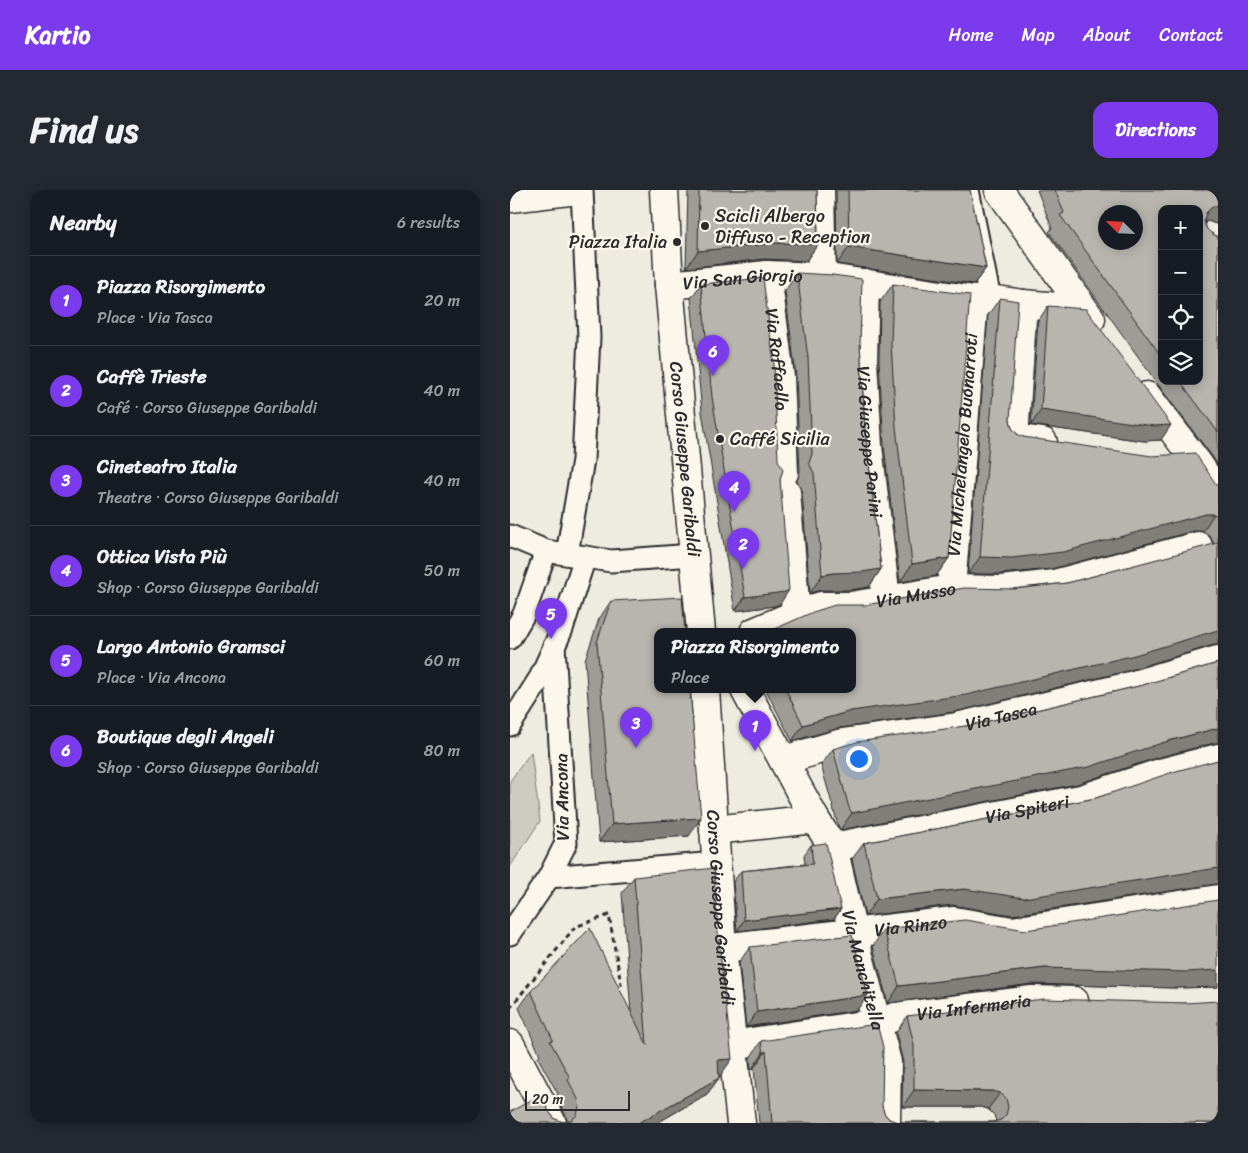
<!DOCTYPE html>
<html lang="en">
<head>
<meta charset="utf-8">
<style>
	:root { --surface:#171b24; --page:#242831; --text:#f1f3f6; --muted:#9ea1a6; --line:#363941; --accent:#7c3aed }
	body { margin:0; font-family:Sriracha,sans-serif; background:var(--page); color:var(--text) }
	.controls { position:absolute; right:15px; top:15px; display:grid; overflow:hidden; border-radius:10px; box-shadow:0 2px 12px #0003 }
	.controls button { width:45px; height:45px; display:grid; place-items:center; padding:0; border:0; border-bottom:1px solid var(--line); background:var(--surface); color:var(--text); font:25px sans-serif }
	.compass { position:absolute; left:588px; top:15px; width:45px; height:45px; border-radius:50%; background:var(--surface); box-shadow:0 2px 12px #0003; rotate:294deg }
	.scale { position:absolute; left:15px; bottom:12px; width:105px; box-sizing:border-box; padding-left:5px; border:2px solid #2b2b2b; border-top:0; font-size:14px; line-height:18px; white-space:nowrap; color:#2b2b2b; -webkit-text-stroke:4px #fbf7ec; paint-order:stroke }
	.you { position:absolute; left:348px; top:568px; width:18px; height:18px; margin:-12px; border:4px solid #fff; border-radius:50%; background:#1a73e8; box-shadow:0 0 0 8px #1a73e833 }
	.badge { display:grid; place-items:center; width:32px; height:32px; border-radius:50%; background:var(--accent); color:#fff; font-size:16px; font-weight:700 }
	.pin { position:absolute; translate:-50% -41px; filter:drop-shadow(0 1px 2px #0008) }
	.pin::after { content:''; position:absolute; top:26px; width:18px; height:15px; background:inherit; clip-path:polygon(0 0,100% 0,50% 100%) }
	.popup { position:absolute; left:144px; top:438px; width:202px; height:65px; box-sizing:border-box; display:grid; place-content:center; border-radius:10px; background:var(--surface); filter:drop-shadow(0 1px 4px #0005); font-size:16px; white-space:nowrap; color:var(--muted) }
	.popup b { font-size:19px; color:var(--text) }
	.popup::after { content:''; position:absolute; left:50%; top:100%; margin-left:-10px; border:10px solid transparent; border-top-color:var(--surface) }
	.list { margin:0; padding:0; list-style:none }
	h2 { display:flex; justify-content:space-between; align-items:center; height:65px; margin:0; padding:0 20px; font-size:21px }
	h2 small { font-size:16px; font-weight:400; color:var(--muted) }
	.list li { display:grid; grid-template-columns:32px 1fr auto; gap:15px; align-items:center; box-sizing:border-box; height:90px; padding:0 20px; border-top:1px solid var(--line) }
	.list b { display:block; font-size:19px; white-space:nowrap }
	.list p { margin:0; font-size:16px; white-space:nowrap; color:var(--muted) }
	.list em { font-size:16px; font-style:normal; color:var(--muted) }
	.icon { flex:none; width:28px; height:28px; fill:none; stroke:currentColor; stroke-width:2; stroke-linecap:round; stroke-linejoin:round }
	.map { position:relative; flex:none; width:708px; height:933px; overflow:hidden; border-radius:15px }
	header { display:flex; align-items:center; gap:30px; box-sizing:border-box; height:70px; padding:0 25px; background:var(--accent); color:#fff }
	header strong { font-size:24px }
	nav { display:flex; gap:28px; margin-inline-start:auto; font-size:18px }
	.intro { display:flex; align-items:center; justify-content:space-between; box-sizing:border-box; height:120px; padding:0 30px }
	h1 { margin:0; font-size:35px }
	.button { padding:12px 22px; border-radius:15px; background:var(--accent); color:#fff; font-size:18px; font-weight:700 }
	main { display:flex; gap:30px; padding:0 30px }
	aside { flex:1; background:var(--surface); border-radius:15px; box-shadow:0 2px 12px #0003 }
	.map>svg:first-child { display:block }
</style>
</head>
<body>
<header>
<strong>Kartio</strong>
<nav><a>Home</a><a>Map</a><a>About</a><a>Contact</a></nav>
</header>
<div class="intro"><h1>Find us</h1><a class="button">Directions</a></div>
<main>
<aside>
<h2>Nearby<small>6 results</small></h2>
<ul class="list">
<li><span class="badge">1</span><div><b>Piazza Risorgimento</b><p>Place · Via Tasca</p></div><em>20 m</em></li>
<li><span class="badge">2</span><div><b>Caffè Trieste</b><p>Café · Corso Giuseppe Garibaldi</p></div><em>40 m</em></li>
<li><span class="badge">3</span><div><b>Cineteatro Italia</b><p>Theatre · Corso Giuseppe Garibaldi</p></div><em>40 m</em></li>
<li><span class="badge">4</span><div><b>Ottica Vista Più</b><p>Shop · Corso Giuseppe Garibaldi</p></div><em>50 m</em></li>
<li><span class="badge">5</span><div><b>Largo Antonio Gramsci</b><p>Place · Via Ancona</p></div><em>60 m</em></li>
<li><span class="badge">6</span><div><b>Boutique degli Angeli</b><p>Shop · Corso Giuseppe Garibaldi</p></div><em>80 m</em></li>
</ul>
</aside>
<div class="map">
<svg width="708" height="933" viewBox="0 0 708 933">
	<rect width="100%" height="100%" fill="#eeebe0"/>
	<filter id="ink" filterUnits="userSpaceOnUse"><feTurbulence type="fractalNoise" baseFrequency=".02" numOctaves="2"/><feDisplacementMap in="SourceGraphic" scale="10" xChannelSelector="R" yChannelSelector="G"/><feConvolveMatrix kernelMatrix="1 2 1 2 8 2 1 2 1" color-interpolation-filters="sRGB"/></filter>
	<g filter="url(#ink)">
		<path fill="#cecbc2" stroke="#7c7b76" d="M21,562L30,631L0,677V591Z"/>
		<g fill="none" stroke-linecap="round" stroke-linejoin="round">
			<defs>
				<g id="pedestrian">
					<path d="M458,0L480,109"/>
					<path d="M0,346L36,361L101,371L183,365"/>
					<path d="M57,364L73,270L79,147L72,0"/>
					<path d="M0,448L14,424L36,361"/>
					<path d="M0,535L30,488L52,439L75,367"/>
					<path d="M39,687L206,673"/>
					<path d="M0,744L39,687L56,653L44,456"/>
				</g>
				<g id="minor">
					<path d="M310,0L312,87"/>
					<path d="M489,0L581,129"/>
					<path d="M0,8L68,0"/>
					<path id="s1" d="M257,85L270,187L274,283"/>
					<path id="s2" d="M355,93L353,171L358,256L376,409"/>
					<path id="s3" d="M159,95L257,85L312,87L464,110L480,109L513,114L573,119"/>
					<path d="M513,114L504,248L533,252"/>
					<path d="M637,206L689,275L708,304"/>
					<path d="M276,302L286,424"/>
					<path id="s4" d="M441,399L464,110"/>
					<path id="s5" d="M244,442L286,424L311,416H341L441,399L491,400L544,394L688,356"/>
					<path id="s6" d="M274,570L332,553L447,537L617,497L708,470"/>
					<path id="s7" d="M305,629L323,657L343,743L377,872L376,933"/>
					<path d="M204,640L305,629L235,500"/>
					<path id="s8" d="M323,657L571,609L650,583L708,568"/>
					<path id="s9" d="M212,758L444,731L502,741L708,709"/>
					<path d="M0,854L42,933"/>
					<path id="s10" d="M222,855L366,833L385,827L522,810L564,811"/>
				</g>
				<g id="tertiary">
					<path id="s11" d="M154,0L159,95L191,442"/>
					<path id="s12" d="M195,500L212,758L231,933"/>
				</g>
			</defs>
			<use href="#pedestrian" stroke="#2b2b2b" stroke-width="25"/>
			<use href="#minor" stroke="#2b2b2b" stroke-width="31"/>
			<use href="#tertiary" stroke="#2b2b2b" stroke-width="31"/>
			<path stroke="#2b2b2b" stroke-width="3" stroke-dasharray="5 4" stroke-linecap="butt" d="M0,818L65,737L99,725L112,800"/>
			<use href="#pedestrian" stroke="#fbf7ec" stroke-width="21"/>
			<use href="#minor" stroke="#fbf7ec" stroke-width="28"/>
			<use href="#tertiary" stroke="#fbf7ec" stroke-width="28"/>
		</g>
		<g fill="#9e9c96" stroke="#2b2b2b" fill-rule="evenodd">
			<path d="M178,0H307L308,54L296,71L255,69L176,78Z"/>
			<path d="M326,0H460L476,78L464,94L327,74Z"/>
			<path d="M527,0H708V35L706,34L698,31L695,32L696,38L701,43L708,47V275L702,266L652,200L539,42L542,38ZM652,19L689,191H652Z"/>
			<path d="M287,83L350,154L355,239L371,379L359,397L340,400H311L300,403L292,301L287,291L290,282L286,186L275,101Z"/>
			<path d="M191,94L270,289V414L265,416L225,421L192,222L181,108Z"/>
			<path d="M383,94L439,368L426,386L390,392L374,255L369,171L370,112Z"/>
			<path d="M490,108L500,230L502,238L507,244L513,247L708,297V455H704L613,482L444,522L330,538L282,551L256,500H342L355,415L557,393L703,355V352L699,345L693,341H684L541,379L490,384H458L478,125Z"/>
			<path d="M538,116L651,250L634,251L521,235L528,131Z"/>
			<path d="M101,411L179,646L89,652L75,470L89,429Z"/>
			<path d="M708,473V553H704L646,568L567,594L330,640L328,635L311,575L323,559L462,535L633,495Z"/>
			<path d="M708,570V694H706L502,725L442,715L355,726L342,669L354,653L586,608Z"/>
			<path d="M301,655L331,719L324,729L227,741L223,692L231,681L295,674L294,665Z"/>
			<path d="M124,687L210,886H209V888L197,904L147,933H0L40,923L45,929L53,932L57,931L56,926L46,907L48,904L28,868L30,865L9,818L21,801L121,823L112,703Z"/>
			<path d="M374,739L516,740L708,797L665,798L522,794L378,813L363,756Z"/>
			<path d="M240,757L347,820L236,837L229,772Z"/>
			<path d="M676,813L708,933H249L244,878L241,880L240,868L251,851L372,916L374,923L379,929L387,932H483L486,931L484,925L478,919L471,917H392L393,872L386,843L397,826Z"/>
		</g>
		<g fill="#817f7a" stroke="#2b2b2b">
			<path d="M708,15V31L706,34L698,31L690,34L696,23L702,17Z"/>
			<path d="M267,53L308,54L296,71L255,69L176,78L188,61Z"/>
			<path d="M339,57L476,78L464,94L327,74Z"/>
			<path d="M531,220L661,235L651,250L634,251L521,235Z"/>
			<path d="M696,324H704L693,341H684L541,379L490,384H458L470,367Z"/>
			<path d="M439,368L426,386L390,392L402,374Z"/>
			<path d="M371,379L359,397L340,400H311L300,403L312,385L323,383Z"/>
			<path d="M279,400L270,414L265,416L225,421L235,407Z"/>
			<path d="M708,440V455H704L613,482L444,522L330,538L282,551L293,535L341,521Z"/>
			<path d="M708,538V553H704L646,568L567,594L330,640L342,623L658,551Z"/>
			<path d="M191,628L179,646L89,652L102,634Z"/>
			<path d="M708,678V694H706L502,725L442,715L355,726L367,709L454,699Z"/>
			<path d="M331,719L324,729L227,741L234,730Z"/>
			<path d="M534,778L708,780V797L665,798L522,794L378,813L389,796Z"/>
			<path d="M358,805L347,820L236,837L247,822Z"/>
			<path d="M256,861L244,878L241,880L253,863Z"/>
			<path d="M222,869L210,886L196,887L208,870Z"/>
			<path d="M209,888L197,904L147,933H128Z"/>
			<path d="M404,900L483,901L490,903L478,919L471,917H392Z"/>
		</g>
		<g fill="#b8b5ae" stroke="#2b2b2b" fill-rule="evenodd">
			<path d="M189,0H307L308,54L267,53L188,61Z"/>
			<path d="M338,0H460L476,78L339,57Z"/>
			<path d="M545,0H708V15L702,17L696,23L694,30L696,38L701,43L708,47V242L670,191H689V19H652V167L550,25L554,23ZM596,22H626V52H596Z"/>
			<path d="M287,83L323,85L352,89L350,154L355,239L371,379L352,382L323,383L312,385L304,283L299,273L302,264L298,168Z"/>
			<path d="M253,88L264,174L268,270L273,280L270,289L279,400L275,402L235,407L202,207L191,94Z"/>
			<path d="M383,94L460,105L439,368L402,374L386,237L381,153Z"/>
			<path d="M490,108L508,111L500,230L502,238L507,244L513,247L642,266L685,263L708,297V327L704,324H696L553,362L502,368L470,367Z"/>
			<path d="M538,116L576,119L661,235L644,236L531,220Z"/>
			<path d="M708,352V440L625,465L456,505L341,521L293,535L276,500H342V442H258L303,422L325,415H355L454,398L504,399L557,393L704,354Z"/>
			<path d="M172,407L175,442H148V500H180L191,628L102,634L87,452L101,411Z"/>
			<path d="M708,473V538L658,551L579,577L342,623L339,618L323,559L347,552L462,535L633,495Z"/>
			<path d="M708,570V678L514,708L454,699L367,709L354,653L586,608L666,581Z"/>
			<path d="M316,653L331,719L234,730L231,681L303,674L301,655Z"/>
			<path d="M204,678L208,743L222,869L208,870L209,888L128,933H0V922L30,905L40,923L45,929L53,932L62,930L67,925L69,917L68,909L58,890L60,888L40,851L43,850L21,801L80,738L137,855L124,687Z"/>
			<path d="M708,710V780L677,782L534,778L389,796L374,739L455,730L516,740Z"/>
			<path d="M342,745L358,805L247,822L240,757Z"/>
			<path d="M534,809L676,813L708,811V933H262L256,861L253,863L251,851L367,834L373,857L372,916L374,923L379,929L387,932H483L491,930L496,925L498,917L496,908L490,903L483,901L404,900V855L397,826Z"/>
		</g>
	</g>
	<g fill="#2b2b2b" stroke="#fbf7ec" stroke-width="2">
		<circle cx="195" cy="36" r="5"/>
		<circle cx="167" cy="52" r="5"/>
		<circle cx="210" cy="249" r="5"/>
	</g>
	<g text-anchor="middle" stroke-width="4.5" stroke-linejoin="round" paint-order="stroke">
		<g font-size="18" fill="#2b2b2b" stroke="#fbf7ec" text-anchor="start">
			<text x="205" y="32">Scicli Albergo<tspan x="205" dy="21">Diffuso - Reception</tspan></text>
			<text x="157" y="58" text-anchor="end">Piazza Italia</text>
			<text x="220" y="255">Caffé Sicilia</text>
		</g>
		<g font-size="18" fill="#2b2b2b" stroke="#fbf7ec">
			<text dy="6" stroke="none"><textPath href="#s3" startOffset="74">Via San Giorgio</textPath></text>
			<text dy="6" stroke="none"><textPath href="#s1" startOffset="85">Via Raffaello</textPath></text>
			<text dy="6" stroke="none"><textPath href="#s2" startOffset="159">Via Giuseppe Parini</textPath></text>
			<text dy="6" stroke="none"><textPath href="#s4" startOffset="145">Via Michelangelo Buonarroti</textPath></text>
			<text dy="6" stroke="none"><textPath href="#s11" startOffset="270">Corso Giuseppe Garibaldi</textPath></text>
			<text dy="6" stroke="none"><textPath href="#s5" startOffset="168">Via Musso</textPath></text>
			<text dy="6" stroke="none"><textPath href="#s6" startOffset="222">Via Tasca</textPath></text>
			<text transform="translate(52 607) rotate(-91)" y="6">Via Ancona</text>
			<text dy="6" stroke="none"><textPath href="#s8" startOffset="198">Via Spiteri</textPath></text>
			<text dy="6" stroke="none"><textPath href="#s12" startOffset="218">Corso Giuseppe Garibaldi</textPath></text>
			<text dy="6" stroke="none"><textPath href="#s9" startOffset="190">Via Rinzo</textPath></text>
			<text dy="6" stroke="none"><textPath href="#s7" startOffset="160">Via Manchitella</textPath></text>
			<text dy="6" stroke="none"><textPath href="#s10" startOffset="245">Via Infermeria</textPath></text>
		</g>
	</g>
</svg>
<div class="controls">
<button>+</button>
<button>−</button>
<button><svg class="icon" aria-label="locate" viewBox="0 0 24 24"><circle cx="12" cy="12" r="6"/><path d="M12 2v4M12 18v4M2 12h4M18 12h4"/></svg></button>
<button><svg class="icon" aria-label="layers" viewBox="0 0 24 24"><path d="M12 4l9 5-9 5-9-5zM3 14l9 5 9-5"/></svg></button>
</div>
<svg class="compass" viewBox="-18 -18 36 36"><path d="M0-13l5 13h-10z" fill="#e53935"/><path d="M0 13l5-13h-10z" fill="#9ea1a6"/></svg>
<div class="scale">20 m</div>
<div class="you"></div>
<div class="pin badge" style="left:245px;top:561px">1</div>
<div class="popup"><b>Piazza Risorgimento</b>Place</div>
<div class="pin badge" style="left:233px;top:379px">2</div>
<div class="pin badge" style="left:126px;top:558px">3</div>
<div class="pin badge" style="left:224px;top:322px">4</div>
<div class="pin badge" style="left:41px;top:449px">5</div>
<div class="pin badge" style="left:203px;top:186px">6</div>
</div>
</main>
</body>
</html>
